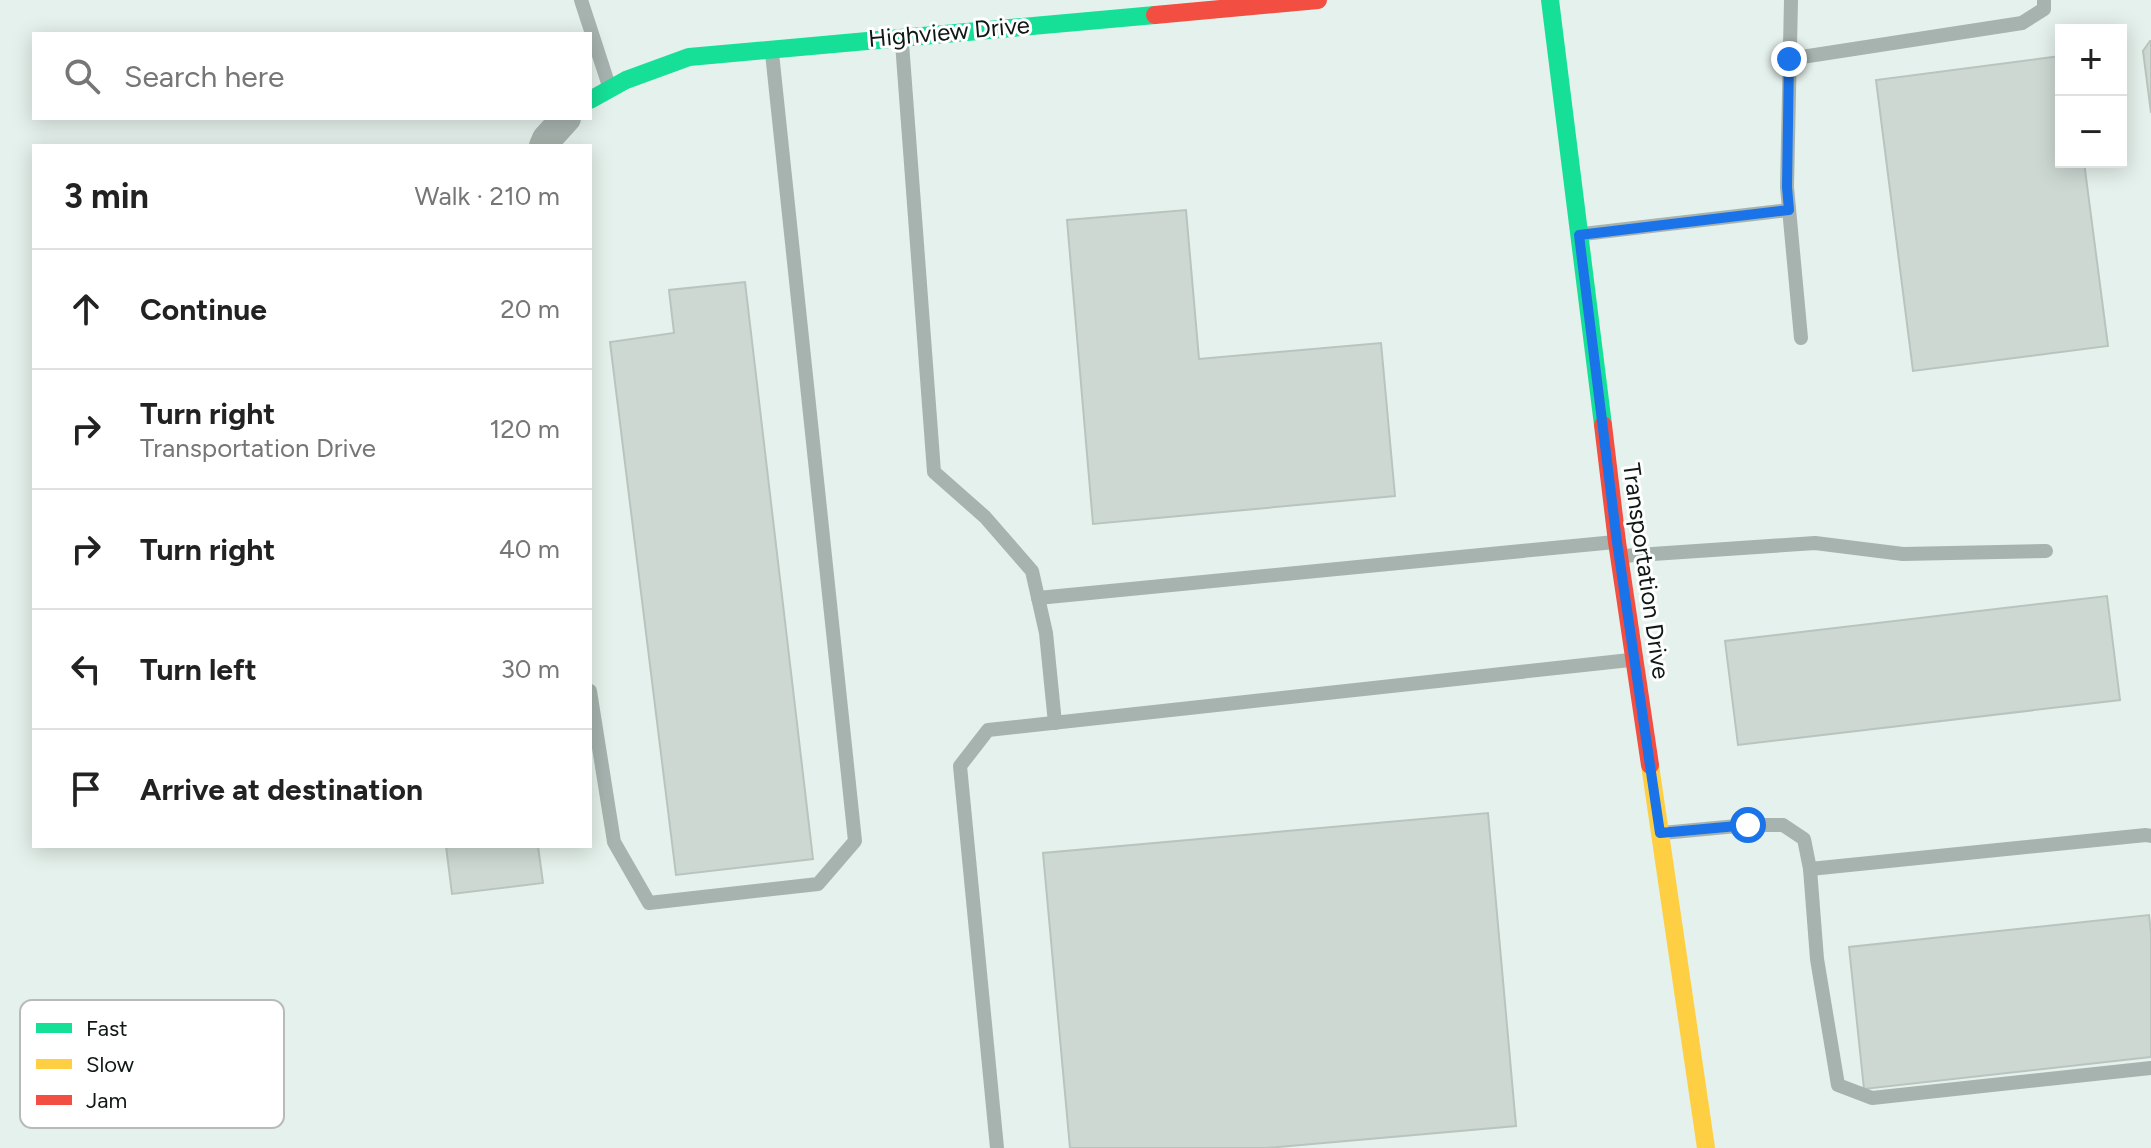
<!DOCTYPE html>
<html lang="en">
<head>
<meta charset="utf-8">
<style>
	:root { --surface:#fff; --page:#f6f6f6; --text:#222; --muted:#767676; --line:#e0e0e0 }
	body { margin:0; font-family:Figtree,sans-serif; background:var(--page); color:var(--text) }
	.controls { position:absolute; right:24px; top:24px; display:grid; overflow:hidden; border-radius:0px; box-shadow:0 4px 20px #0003 }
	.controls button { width:72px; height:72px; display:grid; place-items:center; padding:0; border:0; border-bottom:2px solid var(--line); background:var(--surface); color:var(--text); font:40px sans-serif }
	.stop { position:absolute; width:24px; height:24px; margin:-18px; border:6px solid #1a73e8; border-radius:50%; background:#fff }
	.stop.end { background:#1a73e8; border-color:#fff; box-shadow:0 2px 8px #0008 }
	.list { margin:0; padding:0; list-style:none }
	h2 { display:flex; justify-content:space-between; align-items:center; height:104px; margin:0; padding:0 32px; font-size:34px }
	h2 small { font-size:26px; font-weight:400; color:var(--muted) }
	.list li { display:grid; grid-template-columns:52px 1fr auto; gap:24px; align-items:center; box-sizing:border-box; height:120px; padding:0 32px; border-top:2px solid var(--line) }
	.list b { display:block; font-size:30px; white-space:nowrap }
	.list p { margin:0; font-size:26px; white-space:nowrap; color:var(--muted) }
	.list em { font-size:26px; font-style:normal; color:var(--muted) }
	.icon { flex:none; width:44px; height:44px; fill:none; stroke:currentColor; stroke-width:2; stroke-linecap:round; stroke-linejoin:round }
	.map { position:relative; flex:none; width:2151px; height:1148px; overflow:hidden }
	.search { position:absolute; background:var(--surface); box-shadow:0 4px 20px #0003; left:32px; top:32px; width:560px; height:88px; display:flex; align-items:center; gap:20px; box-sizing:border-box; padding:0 28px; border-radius:0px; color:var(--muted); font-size:30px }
	.panel { position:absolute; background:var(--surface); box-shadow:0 4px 20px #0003; left:32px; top:144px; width:560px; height:704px; border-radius:0px }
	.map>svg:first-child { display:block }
</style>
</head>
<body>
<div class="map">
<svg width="2151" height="1148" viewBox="0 0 2151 1148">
	<rect width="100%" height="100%" fill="#e5f1ec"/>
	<g fill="#cdd8d3" stroke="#bac4bf" stroke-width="2">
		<path d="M2150,41H2151V113L2143,51Z"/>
		<path d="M2061,56V162H2084L2108,346L1913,371L1876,80Z"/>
		<path d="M1186,210L1199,359L1381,343L1395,496L1093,524L1067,220Z"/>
		<path d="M745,282L813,859L676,875L610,342L674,333L669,290Z"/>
		<path d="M2107,596L2120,700L1738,745L1725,641Z"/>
		<path d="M1488,813L1516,1126L1267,1148H1070L1043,853Z"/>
		<path d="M446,846H538L543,883L452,894Z"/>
		<path d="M2149,915L2151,933V1057L1864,1089L1849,947Z"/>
	</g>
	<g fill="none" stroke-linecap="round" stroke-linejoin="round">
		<g stroke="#a7b3ae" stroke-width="14">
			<path d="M581,0L609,86"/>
			<path d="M1791,0L1787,187L1801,338"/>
			<path d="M902,43L934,472L985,517L1032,571L1046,633L1055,723"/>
			<path d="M1789,59L2022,23L2044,9V0"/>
			<path d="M1583,234L1789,210"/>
			<path d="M1623,556L1815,543L1903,554L2046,551"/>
			<path d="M1038,598L1615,542"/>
			<path d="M590,691L614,842L649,903L818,884L855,841L772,53"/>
			<path d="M1662,833L1748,825H1783L1804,839L1810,869L1817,959L1838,1085L1872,1098L2151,1068"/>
			<path d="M1810,869L2146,835L2151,836"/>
			<path d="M997,1148L960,766L988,730L1630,660"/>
		</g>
		<path stroke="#a7b3ae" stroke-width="30" d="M544,146L547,139L566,118"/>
		<g stroke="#16e098" stroke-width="18">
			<path d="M1550,0L1603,425"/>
			<path d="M590,100L626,80L689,57L1155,15"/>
		</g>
		<path stroke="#ffcf43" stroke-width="18" d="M1650,765L1706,1148"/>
		<g stroke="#f24e42" stroke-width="18">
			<path d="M1155,15L1318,0"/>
			<path d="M1603,425L1617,542L1650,765"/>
		</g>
	</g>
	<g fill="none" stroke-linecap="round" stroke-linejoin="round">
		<path stroke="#1a73e8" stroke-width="10" d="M1748,825L1660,833L1617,542L1579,235L1789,210L1787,187L1789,59"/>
	</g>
	<g text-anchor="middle" stroke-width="6" stroke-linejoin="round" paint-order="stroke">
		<g font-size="24" fill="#0f1814" stroke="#fff">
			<text transform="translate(949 32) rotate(-5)" y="8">Highview Drive</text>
			<text transform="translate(1646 571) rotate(82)" y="8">Transportation Drive</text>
		</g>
	</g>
	<rect x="20" y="1000" width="264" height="128" rx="12" fill="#fff" stroke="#b7bab8" stroke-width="2"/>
	<rect x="36" y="1023" width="36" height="10" fill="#16e098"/>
	<rect x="36" y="1059" width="36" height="10" fill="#ffcf43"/>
	<rect x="36" y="1095" width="36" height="10" fill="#f24e42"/>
	<g font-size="22" fill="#0f1814">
		<text x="86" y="1036">Fast</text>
		<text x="86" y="1072">Slow</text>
		<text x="86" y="1108">Jam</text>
	</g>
</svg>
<div class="controls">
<button>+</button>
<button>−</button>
</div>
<div class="stop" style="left:1748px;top:825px"></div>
<div class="stop end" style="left:1789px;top:59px"></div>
<div class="search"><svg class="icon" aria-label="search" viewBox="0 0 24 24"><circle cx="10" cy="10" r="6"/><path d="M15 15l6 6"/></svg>Search here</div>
<section class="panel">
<h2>3 min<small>Walk · 210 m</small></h2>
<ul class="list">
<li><svg class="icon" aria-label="ahead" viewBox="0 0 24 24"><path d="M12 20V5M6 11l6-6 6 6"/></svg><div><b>Continue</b></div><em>20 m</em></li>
<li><svg class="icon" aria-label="right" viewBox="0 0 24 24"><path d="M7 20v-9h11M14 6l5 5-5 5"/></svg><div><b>Turn right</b><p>Transportation Drive</p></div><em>120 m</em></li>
<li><svg class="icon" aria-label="right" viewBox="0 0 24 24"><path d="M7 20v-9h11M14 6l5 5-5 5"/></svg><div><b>Turn right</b></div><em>40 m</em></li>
<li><svg class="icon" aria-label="left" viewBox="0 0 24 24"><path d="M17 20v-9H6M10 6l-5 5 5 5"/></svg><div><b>Turn left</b></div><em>30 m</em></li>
<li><svg class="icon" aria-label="arrive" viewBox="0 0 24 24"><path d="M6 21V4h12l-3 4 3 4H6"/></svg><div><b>Arrive at destination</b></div></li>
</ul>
</section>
</div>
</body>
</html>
